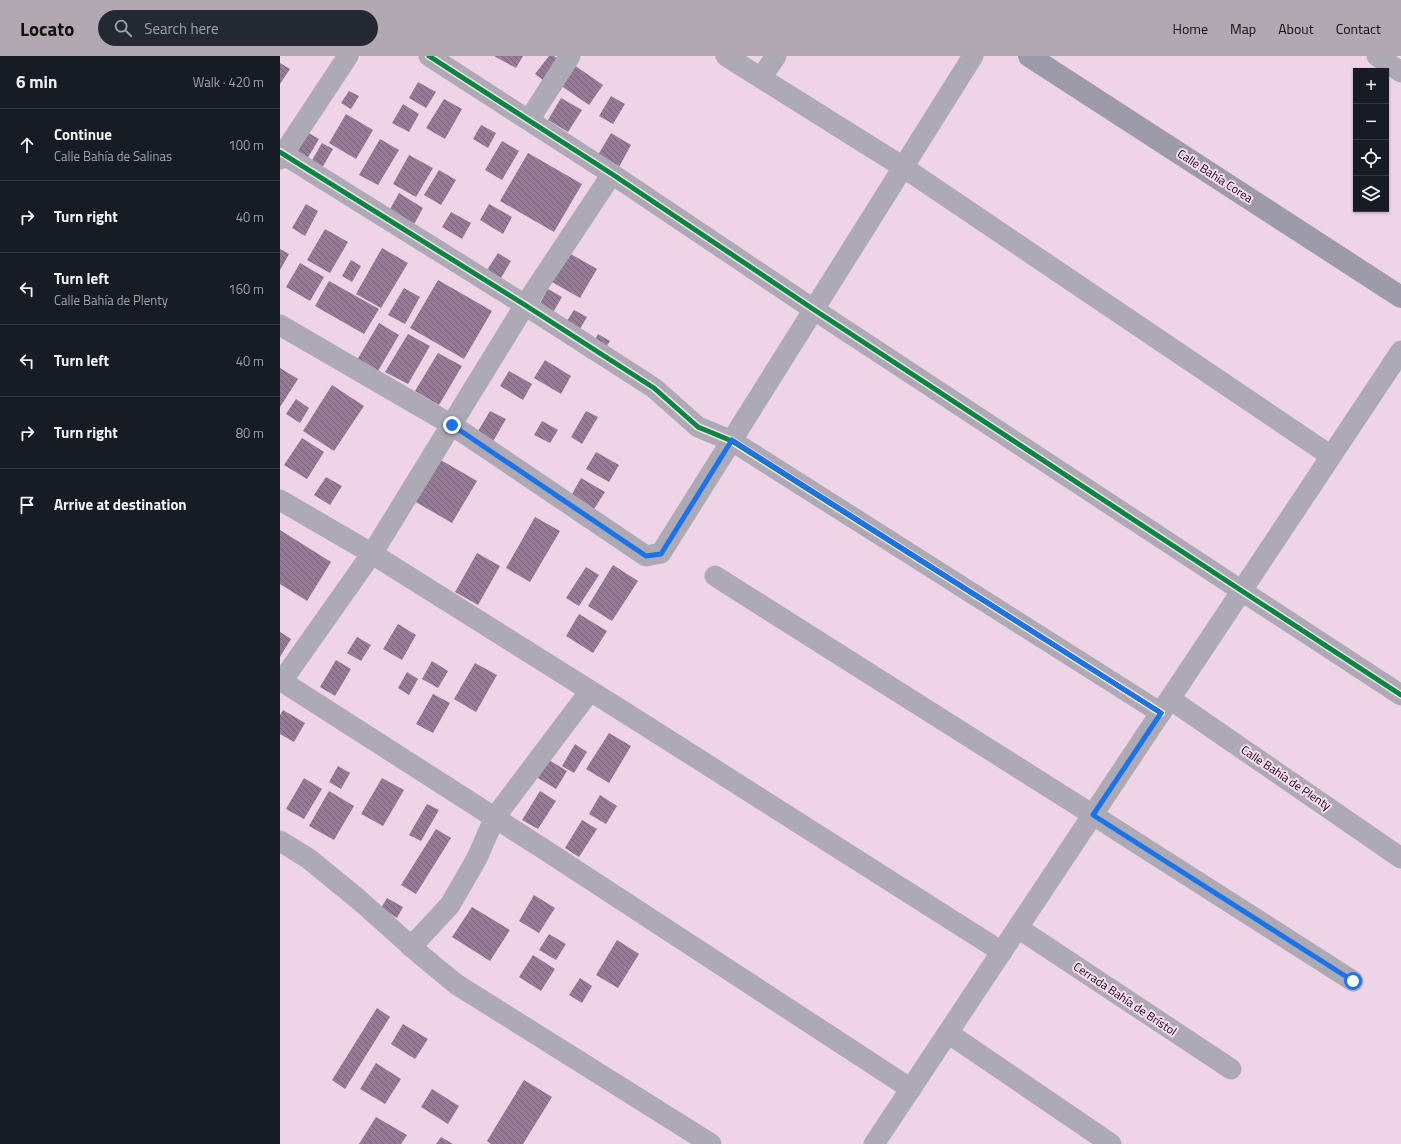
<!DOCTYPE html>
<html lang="en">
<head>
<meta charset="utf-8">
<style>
	:root { --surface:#171b24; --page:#242831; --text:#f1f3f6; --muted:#9ea1a6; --line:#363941; --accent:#b2a8b2 }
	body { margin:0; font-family:"Titillium Web",sans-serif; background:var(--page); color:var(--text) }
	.controls { position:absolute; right:12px; top:12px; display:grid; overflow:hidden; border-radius:0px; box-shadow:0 1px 3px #0004 }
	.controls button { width:36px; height:36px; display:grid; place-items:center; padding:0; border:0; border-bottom:1px solid var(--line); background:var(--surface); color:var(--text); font:20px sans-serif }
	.stop { position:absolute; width:12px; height:12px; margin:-9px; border:3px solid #1a73e8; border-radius:50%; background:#fff }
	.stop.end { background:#1a73e8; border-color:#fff; box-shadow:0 1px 4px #0008 }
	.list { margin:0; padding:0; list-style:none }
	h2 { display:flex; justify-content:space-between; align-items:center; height:52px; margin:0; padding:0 16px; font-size:17px }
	h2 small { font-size:13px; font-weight:400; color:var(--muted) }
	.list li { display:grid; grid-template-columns:26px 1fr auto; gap:12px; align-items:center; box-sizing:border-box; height:72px; padding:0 16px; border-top:1px solid var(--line) }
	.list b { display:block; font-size:15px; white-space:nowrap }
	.list p { margin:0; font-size:13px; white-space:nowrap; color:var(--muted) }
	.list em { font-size:13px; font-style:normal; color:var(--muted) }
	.icon { flex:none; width:22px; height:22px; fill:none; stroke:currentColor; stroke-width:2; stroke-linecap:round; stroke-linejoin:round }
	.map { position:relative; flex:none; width:1121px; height:1088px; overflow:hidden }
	header { display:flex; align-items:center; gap:24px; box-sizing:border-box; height:56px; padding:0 20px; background:var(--accent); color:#111 }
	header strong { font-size:19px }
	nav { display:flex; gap:22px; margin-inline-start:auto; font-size:14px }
	.search { width:280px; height:36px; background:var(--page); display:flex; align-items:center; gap:10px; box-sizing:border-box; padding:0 14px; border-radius:22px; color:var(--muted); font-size:15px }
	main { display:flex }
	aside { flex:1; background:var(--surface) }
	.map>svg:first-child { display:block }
</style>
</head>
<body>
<header>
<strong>Locato</strong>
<div class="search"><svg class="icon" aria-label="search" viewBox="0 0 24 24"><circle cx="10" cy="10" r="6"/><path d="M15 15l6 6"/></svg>Search here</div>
<nav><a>Home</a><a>Map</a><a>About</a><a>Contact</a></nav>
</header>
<main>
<aside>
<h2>6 min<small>Walk · 420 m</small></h2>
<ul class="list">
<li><svg class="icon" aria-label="ahead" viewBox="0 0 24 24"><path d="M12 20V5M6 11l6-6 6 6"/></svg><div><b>Continue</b><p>Calle Bahía de Salinas</p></div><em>100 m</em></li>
<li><svg class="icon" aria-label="right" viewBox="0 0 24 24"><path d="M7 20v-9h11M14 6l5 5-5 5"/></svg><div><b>Turn right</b></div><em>40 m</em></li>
<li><svg class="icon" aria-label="left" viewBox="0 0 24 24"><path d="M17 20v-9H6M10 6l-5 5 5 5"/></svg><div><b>Turn left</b><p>Calle Bahía de Plenty</p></div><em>160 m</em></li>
<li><svg class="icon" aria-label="left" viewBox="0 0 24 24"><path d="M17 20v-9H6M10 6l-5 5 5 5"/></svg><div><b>Turn left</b></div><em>40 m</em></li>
<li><svg class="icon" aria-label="right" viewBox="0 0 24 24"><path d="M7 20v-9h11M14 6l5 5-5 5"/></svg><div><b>Turn right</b></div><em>80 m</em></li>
<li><svg class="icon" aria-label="arrive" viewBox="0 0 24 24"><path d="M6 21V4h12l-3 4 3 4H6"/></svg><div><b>Arrive at destination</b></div></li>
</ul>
</aside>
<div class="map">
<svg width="1121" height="1088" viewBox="0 0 1121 1088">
	<defs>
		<pattern id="building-back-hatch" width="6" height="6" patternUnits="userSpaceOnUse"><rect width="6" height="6" fill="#967b96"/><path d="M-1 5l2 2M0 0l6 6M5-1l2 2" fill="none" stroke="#7a6379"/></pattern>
	</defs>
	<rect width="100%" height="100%" fill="#efd3e7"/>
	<g fill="url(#building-back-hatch)">
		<path d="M214,0H243L236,12Z"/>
		<path d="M269,0H274L282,6L267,27L255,18Z"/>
		<path d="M0,7L10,13L0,28Z"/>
		<path d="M294,9L323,29L309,49L280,29Z"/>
		<path d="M138,26L156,36L146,52L129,42Z"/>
		<path d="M69,35L79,40L71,53L61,47Z"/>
		<path d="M331,40L345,48L333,68L319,60Z"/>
		<path d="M281,42L302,54L288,76L268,64Z"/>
		<path d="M164,43L182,53L165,83L146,72Z"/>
		<path d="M123,48L139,58L129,76L112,67Z"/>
		<path d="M66,58L93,74L76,103L49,87Z"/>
		<path d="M201,69L216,77L208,92L193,83Z"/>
		<path d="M25,75L39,83L27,103L13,95Z"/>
		<path d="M331,77L351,89L339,111L318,99Z"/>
		<path d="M100,83L119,94L98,129L79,119Z"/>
		<path d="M222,85L239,95L222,124L205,114Z"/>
		<path d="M42,87L53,93L42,112L31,106Z"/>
		<path d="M248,97L302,128L274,176L220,145Z"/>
		<path d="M129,99L153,112L136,141L113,128Z"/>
		<path d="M159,114L176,124L161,149L144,139Z"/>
		<path d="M119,137L143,152L133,170L109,155Z"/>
		<path d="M26,148L38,155L25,180L12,172Z"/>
		<path d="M209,148L232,161L223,178L200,164Z"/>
		<path d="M171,156L191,167L182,183L162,171Z"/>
		<path d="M45,173L68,186L50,217L27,204Z"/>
		<path d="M102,192L128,207L101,252L76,238Z"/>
		<path d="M0,193L9,198L0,214Z"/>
		<path d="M218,197L231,205L221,222L207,214Z"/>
		<path d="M289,197L317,213L300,242L272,226Z"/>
		<path d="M71,204L81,210L72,226L62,220Z"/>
		<path d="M20,207L44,221L30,245L6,231Z"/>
		<path d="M158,224L212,255L184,303L130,272Z"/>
		<path d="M49,225L99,253L84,278L35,250Z"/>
		<path d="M124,232L140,241L125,268L108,259Z"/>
		<path d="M268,233L282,241L271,260L257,252Z"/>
		<path d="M294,254L307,261L298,276L285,268Z"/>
		<path d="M99,267L119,279L98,315L77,304Z"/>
		<path d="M128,278L150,290L128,328L105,316Z"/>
		<path d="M318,278L330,285L325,293L314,286Z"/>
		<path d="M158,297L182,310L159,349L135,335Z"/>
		<path d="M265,304L291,320L281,338L254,322Z"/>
		<path d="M0,312L18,323L0,351Z"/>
		<path d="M229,315L252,328L243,344L220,330Z"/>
		<path d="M52,329L84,350L54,395L23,375Z"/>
		<path d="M16,343L29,352L20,367L6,358Z"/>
		<path d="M210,355L226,363L212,387L197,377Z"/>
		<path d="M306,355L318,361L302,388L291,381Z"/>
		<path d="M262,365L278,374L270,387L254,379Z"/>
		<path d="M22,382L44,396L27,423L4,409Z"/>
		<path d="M316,396L339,409L329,426L306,413Z"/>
		<path d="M159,403L197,425L172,467L134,445Z"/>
		<path d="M46,421L62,430L50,449L34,439Z"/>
		<path d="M301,422L325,436L314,453L291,440Z"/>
		<path d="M255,461L280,475L250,526L226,512Z"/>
		<path d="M0,474L51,506L27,545L0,528Z"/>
		<path d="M197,497L220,510L198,549L175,536Z"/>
		<path d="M333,509L358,525L332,565L308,550Z"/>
		<path d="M306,511L319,519L299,550L286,542Z"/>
		<path d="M299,558L327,575L313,597L286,580Z"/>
		<path d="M118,568L136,579L122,604L103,593Z"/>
		<path d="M0,576L11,583L0,601Z"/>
		<path d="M77,581L91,589L81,605L67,597Z"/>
		<path d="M56,604L71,613L55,640L40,631Z"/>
		<path d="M152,605L168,615L158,632L142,623Z"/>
		<path d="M195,607L217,619L196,656L174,643Z"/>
		<path d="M127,616L138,623L129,639L118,632Z"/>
		<path d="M153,638L170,647L153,677L136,668Z"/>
		<path d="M3,654L25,667L14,686L0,678V659Z"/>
		<path d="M329,677L351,690L329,727L306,713Z"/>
		<path d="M295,688L307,696L294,717L282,710Z"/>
		<path d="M269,704L287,715L276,733L258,722Z"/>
		<path d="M58,710L70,717L61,733L49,726Z"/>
		<path d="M24,722L42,733L24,763L6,753Z"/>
		<path d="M102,722L124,734L103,770L81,758Z"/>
		<path d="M49,735L74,750L54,784L29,770Z"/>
		<path d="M260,735L276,745L258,773L242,764Z"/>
		<path d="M320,739L337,750L326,768L309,758Z"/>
		<path d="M147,748L159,754L141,785L129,779Z"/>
		<path d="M302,764L317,773L299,801L285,792Z"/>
		<path d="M156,773L171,782L136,838L121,829Z"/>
		<path d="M254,839L275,852L259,877L239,865Z"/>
		<path d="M107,842L123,851L117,862L101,852Z"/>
		<path d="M192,851L230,874L210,905L172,881Z"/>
		<path d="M269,878L286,888L276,904L259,894Z"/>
		<path d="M337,884L359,898L338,932L316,919Z"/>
		<path d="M253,899L275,913L261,935L239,921Z"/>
		<path d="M300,922L312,930L302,947L289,939Z"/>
		<path d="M97,952L110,961L65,1033L52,1024Z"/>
		<path d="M123,968L148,983L135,1003L111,988Z"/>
		<path d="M96,1007L121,1023L105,1048L80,1033Z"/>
		<path d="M244,1024L272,1041L243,1088H211L207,1085Z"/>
		<path d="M152,1033L179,1050L168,1068L141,1051Z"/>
		<path d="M96,1061L127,1079L121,1088H79Z"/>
		<path d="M161,1081L173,1088H156Z"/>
	</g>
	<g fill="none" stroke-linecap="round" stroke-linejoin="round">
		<g stroke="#adaab6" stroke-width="21">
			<path d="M149,0L332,118L533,253L962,535L1121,639"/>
			<path d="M446,0L623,111L1051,400"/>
			<path d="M1097,0L1121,16"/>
			<path d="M481,22L496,0"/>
			<path d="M249,64L290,0"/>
			<path d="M0,96L245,249L374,332L418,371L452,385L881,657"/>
			<path d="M0,103L68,0"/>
			<path d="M0,269L172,369L366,500L381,497L693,0"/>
			<path d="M0,444L91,497L352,661L722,896"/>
			<path d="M435,520L813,759L1073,925"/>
			<path d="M0,624L262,792L631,1033"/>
			<path d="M2,625L95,493L245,249L332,118"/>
			<path d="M890,643L1121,802"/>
			<path d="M0,785L29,803L78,843L142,900L176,928L431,1088"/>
			<path d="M738,872L951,1013"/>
			<path d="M131,891L170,849L197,802L215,761L310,635"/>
			<path d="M668,977L831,1088"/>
			<path d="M594,1088L1121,295"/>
		</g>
		<path stroke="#9d9aa9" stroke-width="22" d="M749,0L1121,241"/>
		<defs>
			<g id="cycleway">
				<path d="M149,0L332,118L533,253L962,535L1121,639"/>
				<path d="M0,96L245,249L374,332L418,371L452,385L881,657"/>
			</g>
		</defs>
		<use href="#cycleway" stroke="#f8ddf0" stroke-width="8"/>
		<use href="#cycleway" stroke="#00873e" stroke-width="5"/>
	</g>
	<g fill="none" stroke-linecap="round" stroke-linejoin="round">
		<path stroke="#1a73e8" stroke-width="5" d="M172,369L366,500L381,498L452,384L881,657L813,759L1073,925"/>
	</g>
	<g text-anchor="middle" stroke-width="4" stroke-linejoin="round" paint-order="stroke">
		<g font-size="12" fill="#190414" stroke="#f8ddf0">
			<text transform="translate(935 120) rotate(33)" y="4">Calle Bahía Corea</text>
			<text transform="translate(1006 722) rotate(34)" y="4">Calle Bahía de Plenty</text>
			<text transform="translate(845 943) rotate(34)" y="4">Cerrada Bahía de Brístol</text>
		</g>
	</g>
</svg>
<div class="controls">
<button>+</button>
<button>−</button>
<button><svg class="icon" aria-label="locate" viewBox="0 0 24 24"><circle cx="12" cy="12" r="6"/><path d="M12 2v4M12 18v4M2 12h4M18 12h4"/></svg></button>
<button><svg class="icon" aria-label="layers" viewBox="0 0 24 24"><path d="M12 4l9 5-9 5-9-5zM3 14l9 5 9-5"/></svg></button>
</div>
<div class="stop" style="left:1073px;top:925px"></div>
<div class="stop end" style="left:172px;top:369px"></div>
</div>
</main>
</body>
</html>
